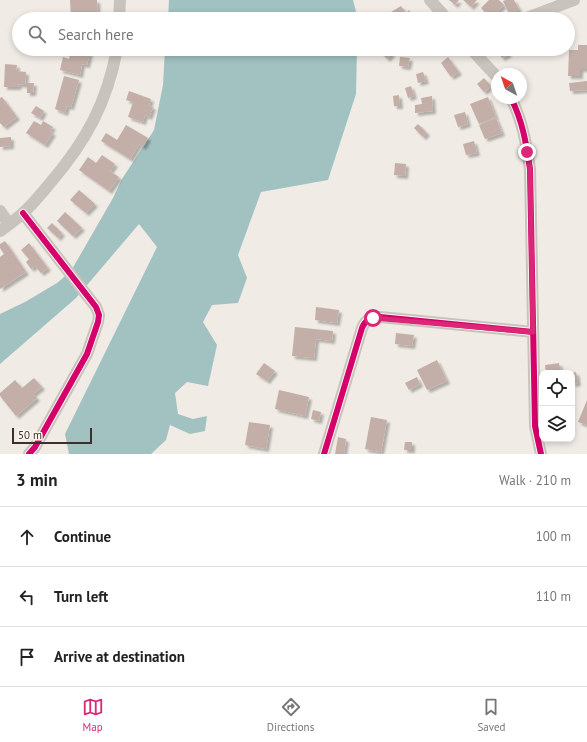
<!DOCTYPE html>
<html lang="en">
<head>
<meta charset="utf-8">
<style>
	:root { --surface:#fff; --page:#f2f2f2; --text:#222; --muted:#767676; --line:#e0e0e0; --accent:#db2777 }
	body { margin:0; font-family:"PT Sans",sans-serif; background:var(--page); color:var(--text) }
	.controls { position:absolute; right:12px; bottom:12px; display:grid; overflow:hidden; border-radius:8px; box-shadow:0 2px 6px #0003 }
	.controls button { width:36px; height:36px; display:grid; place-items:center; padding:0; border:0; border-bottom:1px solid var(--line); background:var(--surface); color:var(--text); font:20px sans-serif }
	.compass { position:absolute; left:491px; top:68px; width:36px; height:36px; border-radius:50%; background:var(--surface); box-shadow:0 2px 6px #0003; rotate:320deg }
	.scale { position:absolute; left:12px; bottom:10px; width:80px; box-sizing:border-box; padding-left:4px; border:2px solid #3b302b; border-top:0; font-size:11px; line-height:14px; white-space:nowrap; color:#3b302b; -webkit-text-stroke:3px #fbf5ee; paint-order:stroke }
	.stop { position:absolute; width:12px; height:12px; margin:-9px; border:3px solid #db2777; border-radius:50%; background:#fff }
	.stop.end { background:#db2777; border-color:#fff; box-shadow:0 1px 4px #0008 }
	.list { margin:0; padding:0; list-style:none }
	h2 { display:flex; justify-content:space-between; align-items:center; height:52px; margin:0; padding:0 16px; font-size:17px }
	h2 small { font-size:13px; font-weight:400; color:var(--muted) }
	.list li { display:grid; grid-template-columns:26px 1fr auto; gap:12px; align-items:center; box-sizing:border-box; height:60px; padding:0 16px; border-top:1px solid var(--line) }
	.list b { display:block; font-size:15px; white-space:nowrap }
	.list em { font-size:13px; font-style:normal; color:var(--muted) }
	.icon { flex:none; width:22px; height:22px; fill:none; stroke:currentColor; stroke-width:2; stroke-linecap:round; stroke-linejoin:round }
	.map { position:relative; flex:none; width:587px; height:454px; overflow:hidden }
	.search { position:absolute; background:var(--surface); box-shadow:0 2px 6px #0003; left:12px; right:12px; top:12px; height:44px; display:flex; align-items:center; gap:10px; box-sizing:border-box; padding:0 14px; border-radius:22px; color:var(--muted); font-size:15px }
	.sheet { height:232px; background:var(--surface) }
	nav { display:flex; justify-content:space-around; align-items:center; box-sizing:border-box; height:56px; border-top:1px solid var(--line); background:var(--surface); font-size:11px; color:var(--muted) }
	nav a { display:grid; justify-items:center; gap:2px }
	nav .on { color:var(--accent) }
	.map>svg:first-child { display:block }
</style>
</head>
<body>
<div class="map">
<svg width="587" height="454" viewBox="0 0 587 454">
	<defs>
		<filter id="shadow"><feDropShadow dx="3" dy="3" stdDeviation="1" flood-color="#0004"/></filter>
	</defs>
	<rect width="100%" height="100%" fill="#f0ebe5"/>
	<g fill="#a1c2c1">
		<path d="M169,0H353L358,19H168Z"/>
		<path d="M165,49H357L356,94L328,180L261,192L238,255L247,278L238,303L212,305L203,322L217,345L208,386L187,382L175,393L178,414L193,419L207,416L205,431L190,434L170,425L166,440L151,454H69L65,434L157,247L139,224L76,298L0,364V314L25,302L57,283L71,271L113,198L122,179L154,130L163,85Z"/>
	</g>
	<g fill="#c3afa7" filter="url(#shadow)">
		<path d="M70,0H97L98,19H71Z"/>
		<path d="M449,0H459L455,5Z"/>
		<path d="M463,0H477L471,7Z"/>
		<path d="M489,0H499L504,5L490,18L481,8Z"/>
		<path d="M506,0H514L519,9L509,14L503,1Z"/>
		<path d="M401,6L406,13L409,10L415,19H395L391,12Z"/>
		<path d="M578,45H587V69H580V76H568L569,50H578Z"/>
		<path d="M71,49H79L90,52L87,65L82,64L80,75L60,70L63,57L69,59Z"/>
		<path d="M383,49H388L392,54L387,59L380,51Z"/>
		<path d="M506,50L509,54L502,58L499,54Z"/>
		<path d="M400,57L410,58L408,67L399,66Z"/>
		<path d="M448,57L459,72L451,77L441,63Z"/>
		<path d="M5,64L17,65L16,71L26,72L25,85L19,84L18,87H4Z"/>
		<path d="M423,72L426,81L418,83L416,74Z"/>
		<path d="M64,76L79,80L71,107L67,106L65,113L55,109Z"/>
		<path d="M484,78L491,86L484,92L477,84Z"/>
		<path d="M587,81V90L570,91L569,83Z"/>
		<path d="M27,83H34L33,93H27Z"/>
		<path d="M411,86L414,96L408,98L405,88Z"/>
		<path d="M129,91L151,99L149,105L153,107L149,117L145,115L143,122L128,117L133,102L126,100Z"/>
		<path d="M399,95L400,106H394L393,96Z"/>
		<path d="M432,96L433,111L415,113V105L422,104L421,98Z"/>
		<path d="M2,97L17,117L4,127L0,123V98Z"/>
		<path d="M488,97L496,117L479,124L470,104Z"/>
		<path d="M36,106L44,111L40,118L31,113Z"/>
		<path d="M465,112L468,124L458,127L454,115Z"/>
		<path d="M496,118L502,133L485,139L479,125Z"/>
		<path d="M34,121L41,125L43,121L53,127L50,131L53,133L45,145L26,133Z"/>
		<path d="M418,124L427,133L423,137L414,128Z"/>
		<path d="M126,125L148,138L143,147L139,144L130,159L101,141L106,133L117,140Z"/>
		<path d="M11,137V146L0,147V138Z"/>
		<path d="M474,141L477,153L466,155L463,144Z"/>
		<path d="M102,155L115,164L110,171L119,177L109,191L79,170L88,157L96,163Z"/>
		<path d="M395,163L406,164L405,176L394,175Z"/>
		<path d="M79,190L95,204L86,213L70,200Z"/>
		<path d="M65,212L82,228L73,236L57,221Z"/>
		<path d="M52,223L62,233L58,238L47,228Z"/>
		<path d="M5,241L26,272L0,289V257L4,254L0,248V244Z"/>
		<path d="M29,243L48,268L41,273L35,266L31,269L26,262L29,259L21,250Z"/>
		<path d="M316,307L339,310L337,323L315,320Z"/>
		<path d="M295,327L333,331L332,341L316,339L314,358L292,356Z"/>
		<path d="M396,333L414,335L412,346L395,344Z"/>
		<path d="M437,360L447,381L427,390L417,370Z"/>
		<path d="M264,363L275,371L267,381L256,374Z"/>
		<path d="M559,363L561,373H546L545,365Z"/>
		<path d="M576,372L578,383L572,384V373Z"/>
		<path d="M417,377L420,384L409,390L405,383Z"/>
		<path d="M34,378L42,387L33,394L37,398L16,416L0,396V393L15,380L22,388Z"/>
		<path d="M279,390L309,397L305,416L275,409Z"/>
		<path d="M587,400V425L578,422Z"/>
		<path d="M313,410L321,412L319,421L311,419Z"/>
		<path d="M371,417L387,420L381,452L365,449Z"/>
		<path d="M249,422L270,425L266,449L245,445Z"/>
		<path d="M338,437L346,439L344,454H335Z"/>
		<path d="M405,442H412V450H404Z"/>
	</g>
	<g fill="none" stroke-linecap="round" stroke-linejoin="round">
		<g stroke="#c9c3be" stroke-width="12">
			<path d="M430,0L447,19"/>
			<path d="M119,19L120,0"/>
			<path d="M524,19L574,0"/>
			<path d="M471,49L497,77"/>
			<path d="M511,98C523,122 526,143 530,169L535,426L541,454"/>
			<path d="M0,211L9,224"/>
			<path d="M23,213L96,307L99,315L98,322L87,354L35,447L29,454"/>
			<path d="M0,231C7,226 15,220 22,214C32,205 42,193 51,182C86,141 107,103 117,49"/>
			<path d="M324,454L362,328C365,320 371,317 380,317L533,332"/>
		</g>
		<defs>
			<g id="cycleway">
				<path d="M511,98C523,122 526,143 530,169L535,426L541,454"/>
				<path d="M23,213L96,307L99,315L98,322L87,354L35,447L29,454"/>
				<path d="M324,454L362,328C365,320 371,317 380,317L533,332"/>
			</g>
		</defs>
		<use href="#cycleway" stroke="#fbf5ee" stroke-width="8"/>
		<use href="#cycleway" stroke="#d6006c" stroke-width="6"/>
	</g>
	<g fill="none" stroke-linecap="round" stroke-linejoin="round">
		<path stroke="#db2777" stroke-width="5" d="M373,318L533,332L530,169L527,152"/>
	</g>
</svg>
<div class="controls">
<button><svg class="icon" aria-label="locate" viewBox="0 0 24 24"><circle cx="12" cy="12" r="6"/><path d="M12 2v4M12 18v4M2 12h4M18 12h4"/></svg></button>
<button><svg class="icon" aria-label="layers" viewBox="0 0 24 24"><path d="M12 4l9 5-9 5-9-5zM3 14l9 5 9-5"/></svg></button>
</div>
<svg class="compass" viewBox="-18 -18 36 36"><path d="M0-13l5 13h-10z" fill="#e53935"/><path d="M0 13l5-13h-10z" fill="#767676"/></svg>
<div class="scale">50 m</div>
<div class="stop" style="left:373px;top:318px"></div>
<div class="stop end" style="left:527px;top:152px"></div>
<div class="search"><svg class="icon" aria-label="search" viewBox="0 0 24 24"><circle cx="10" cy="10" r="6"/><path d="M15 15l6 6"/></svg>Search here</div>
</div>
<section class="sheet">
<h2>3 min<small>Walk · 210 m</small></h2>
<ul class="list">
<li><svg class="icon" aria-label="ahead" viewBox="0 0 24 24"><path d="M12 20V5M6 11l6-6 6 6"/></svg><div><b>Continue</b></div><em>100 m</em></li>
<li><svg class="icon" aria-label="left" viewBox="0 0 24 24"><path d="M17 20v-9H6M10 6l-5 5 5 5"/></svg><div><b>Turn left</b></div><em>110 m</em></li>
<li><svg class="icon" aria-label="arrive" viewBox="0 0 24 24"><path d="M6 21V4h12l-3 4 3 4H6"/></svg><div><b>Arrive at destination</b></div></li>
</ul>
</section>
<nav>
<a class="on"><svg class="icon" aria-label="map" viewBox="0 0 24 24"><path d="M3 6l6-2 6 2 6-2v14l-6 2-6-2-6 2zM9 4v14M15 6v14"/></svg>Map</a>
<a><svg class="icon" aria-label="directions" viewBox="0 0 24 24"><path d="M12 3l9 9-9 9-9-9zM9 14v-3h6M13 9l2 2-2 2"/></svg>Directions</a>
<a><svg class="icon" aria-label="saved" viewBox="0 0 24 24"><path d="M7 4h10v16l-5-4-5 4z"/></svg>Saved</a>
</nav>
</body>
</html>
